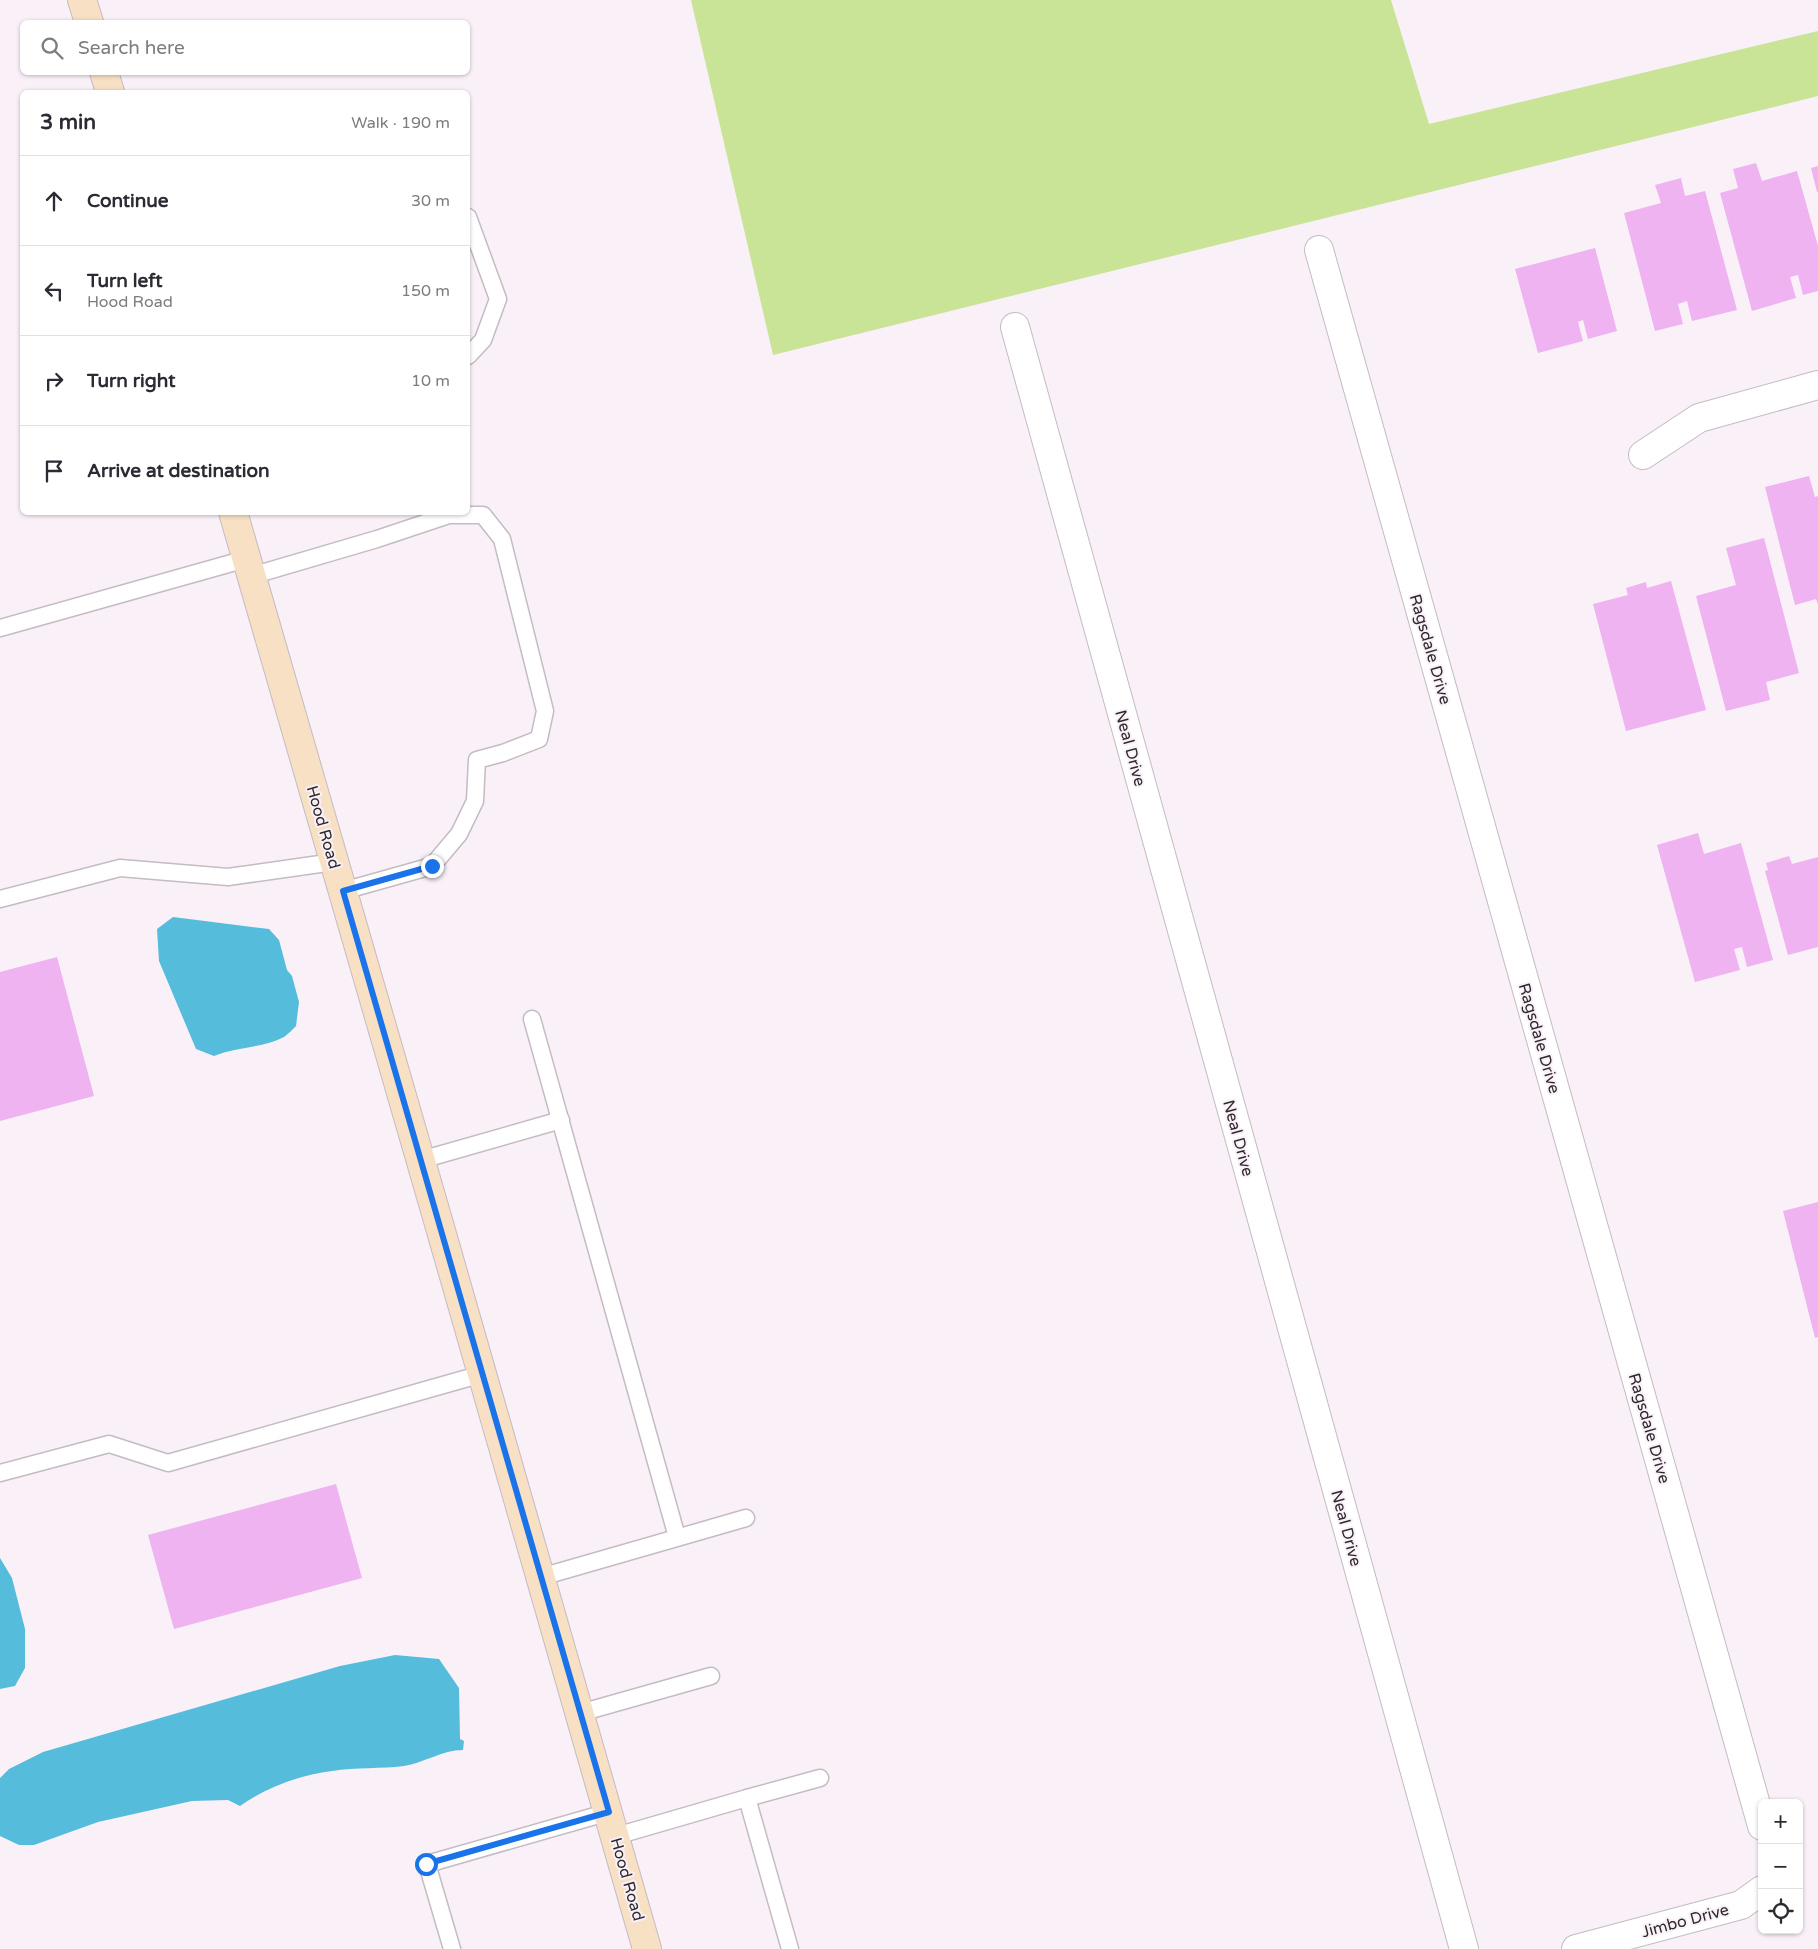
<!DOCTYPE html>
<html lang="en">
<head>
<meta charset="utf-8">
<style>
	:root { --surface:#fff; --page:#f2f2f3; --text:#2b2b33; --muted:#7c7c81; --line:#e1e1e2 }
	body { margin:0; font-family:"Varela Round",sans-serif; background:var(--page); color:var(--text) }
	.controls { position:absolute; right:15px; bottom:15px; display:grid; overflow:hidden; border-radius:8px; box-shadow:0 1px 4px #0004 }
	.controls button { width:45px; height:45px; display:grid; place-items:center; padding:0; border:0; border-bottom:1px solid var(--line); background:var(--surface); color:var(--text); font:25px sans-serif }
	.stop { position:absolute; width:15px; height:15px; margin:-11px; border:4px solid #1a73e8; border-radius:50%; background:#fff }
	.stop.end { background:#1a73e8; border-color:#fff; box-shadow:0 1px 5px #0008 }
	.list { margin:0; padding:0; list-style:none }
	h2 { display:flex; justify-content:space-between; align-items:center; height:65px; margin:0; padding:0 20px; font-size:21px }
	h2 small { font-size:16px; font-weight:400; color:var(--muted) }
	.list li { display:grid; grid-template-columns:32px 1fr auto; gap:15px; align-items:center; box-sizing:border-box; height:90px; padding:0 20px; border-top:1px solid var(--line) }
	.list b { display:block; font-size:19px; white-space:nowrap }
	.list p { margin:0; font-size:16px; white-space:nowrap; color:var(--muted) }
	.list em { font-size:16px; font-style:normal; color:var(--muted) }
	.icon { flex:none; width:28px; height:28px; fill:none; stroke:currentColor; stroke-width:2; stroke-linecap:round; stroke-linejoin:round }
	.map { position:relative; flex:none; width:1818px; height:1949px; overflow:hidden }
	.search { position:absolute; background:var(--surface); box-shadow:0 1px 4px #0004; left:20px; top:20px; width:450px; height:55px; display:flex; align-items:center; gap:12px; box-sizing:border-box; padding:0 18px; border-radius:8px; color:var(--muted); font-size:19px }
	.panel { position:absolute; background:var(--surface); box-shadow:0 1px 4px #0004; left:20px; top:90px; width:450px; height:425px; border-radius:8px }
	.map>svg:first-child { display:block }
</style>
</head>
<body>
<div class="map">
<svg width="1818" height="1949" viewBox="0 0 1818 1949">
	<rect width="100%" height="100%" fill="#f9f0f8"/>
	<path fill="#c9e397" d="M691,0H1391L1429,124L1818,31V96L773,355Z"/>
	<g fill="#55bcdc">
		<path d="M173,917L269,929L279,940L287,970L292,976L299,1002L296,1026C292,1030 288,1034 284,1037C263,1048 236,1047 214,1056L196,1049L159,961L157,929Z"/>
		<path d="M0,1558L12,1578L25,1629V1668L15,1686L0,1689Z"/>
		<path d="M395,1655L439,1659L459,1688L460,1739L464,1741L463,1750C442,1750 424,1763 404,1766C381,1769 356,1767 332,1771C300,1775 267,1787 240,1806L228,1800L192,1801L98,1822L34,1845H19L0,1836V1778L9,1769L43,1752L340,1666Z"/>
	</g>
	<g fill="#eeb3f0">
		<path d="M1756,163L1762,181L1797,171L1818,246V291L1803,295L1798,275L1790,277L1796,298L1752,311L1720,193L1738,188L1733,169Z"/>
		<path d="M1818,166V192H1817L1811,168Z"/>
		<path d="M1681,178L1685,196L1705,191L1737,310L1692,321L1687,301L1678,304L1683,324L1655,331L1624,213L1661,203L1655,185Z"/>
		<path d="M1595,248L1617,331L1588,339L1583,320L1578,322L1583,341L1538,353L1515,269Z"/>
		<path d="M1809,476L1815,497L1818,496V604L1816,599L1795,605L1765,487Z"/>
		<path d="M1764,538L1799,673L1766,682L1770,700L1726,711L1696,596L1736,585L1726,548Z"/>
		<path d="M1671,581L1706,710L1626,731L1593,604L1628,595L1626,588L1646,582L1647,588Z"/>
		<path d="M1698,833L1704,854L1741,843L1773,960L1747,967L1742,947L1734,949L1740,970L1695,982L1657,845Z"/>
		<path d="M1789,856L1792,864L1818,857V947L1788,955L1765,871L1768,870L1766,863Z"/>
		<path d="M57,957L94,1096L0,1121V972Z"/>
		<path d="M1818,1202V1337L1815,1338L1783,1211Z"/>
		<path d="M336,1484L362,1578L174,1629L148,1535Z"/>
	</g>
	<g fill="none" stroke-linecap="round" stroke-linejoin="round">
		<defs>
			<g id="lane">
				<path d="M468,217L498,299L483,340L468,356"/>
				<path d="M251,576L377,539L449,515H483L502,539L545,711L539,739L503,753L477,760L475,801L459,834L432,866L343,891"/>
				<path d="M0,628L246,559"/>
				<path d="M0,899L120,868L228,877L334,862"/>
				<path d="M532,1019L677,1537"/>
				<path d="M421,1160L561,1120"/>
				<path d="M0,1473L109,1444L168,1463L482,1374"/>
				<path d="M541,1577L746,1518"/>
				<path d="M580,1713L711,1676"/>
				<path d="M747,1798L820,1778"/>
				<path d="M616,1836L747,1798L790,1949"/>
				<path d="M452,1949L427,1864L609,1812"/>
			</g>
			<g id="street">
				<path d="M1319,250L1762,1826"/>
				<path d="M1015,327L1464,1949"/>
				<path d="M1643,455L1699,418L1818,385"/>
				<path d="M1576,1949L1741,1905L1762,1890"/>
			</g>
			<g id="secondary">
				<path d="M82,0L89,22"/>
				<path d="M104,72L110,92"/>
				<path d="M233,512L437,1217L647,1949"/>
			</g>
		</defs>
		<use href="#lane" stroke="#c4bbc3" stroke-width="19"/>
		<use href="#street" stroke="#c4bbc3" stroke-width="30"/>
		<use href="#secondary" stroke="#c4bbc3" stroke-width="30"/>
		<use href="#lane" stroke="#fff" stroke-width="16"/>
		<use href="#street" stroke="#fff" stroke-width="28"/>
		<use href="#secondary" stroke="#f8e0c5" stroke-width="28"/>
	</g>
	<g fill="none" stroke-linecap="round" stroke-linejoin="round">
		<path stroke="#1a73e8" stroke-width="6" d="M426,1864L609,1812L343,891L432,866"/>
	</g>
	<g text-anchor="middle" stroke-width="4" stroke-linejoin="round" paint-order="stroke">
		<g font-size="16" fill="#2d2a2d" stroke="#f9f0f8">
			<text transform="translate(1431 649) rotate(74)" y="6">Ragsdale Drive</text>
			<text transform="translate(1131 748) rotate(75)" y="6">Neal Drive</text>
			<text transform="translate(324 827) rotate(74)" y="6">Hood Road</text>
			<text transform="translate(1540 1038) rotate(74)" y="6">Ragsdale Drive</text>
			<text transform="translate(1239 1138) rotate(75)" y="6">Neal Drive</text>
			<text transform="translate(1650 1428) rotate(74)" y="6">Ragsdale Drive</text>
			<text transform="translate(1347 1528) rotate(75)" y="6">Neal Drive</text>
			<text transform="translate(628 1879) rotate(74)" y="6">Hood Road</text>
			<text transform="translate(1685 1920) rotate(-15)" y="6">Jimbo Drive</text>
		</g>
	</g>
</svg>
<div class="controls">
<button>+</button>
<button>−</button>
<button><svg class="icon" aria-label="locate" viewBox="0 0 24 24"><circle cx="12" cy="12" r="6"/><path d="M12 2v4M12 18v4M2 12h4M18 12h4"/></svg></button>
</div>
<div class="stop" style="left:426px;top:1864px"></div>
<div class="stop end" style="left:432px;top:866px"></div>
<div class="search"><svg class="icon" aria-label="search" viewBox="0 0 24 24"><circle cx="10" cy="10" r="6"/><path d="M15 15l6 6"/></svg>Search here</div>
<section class="panel">
<h2>3 min<small>Walk · 190 m</small></h2>
<ul class="list">
<li><svg class="icon" aria-label="ahead" viewBox="0 0 24 24"><path d="M12 20V5M6 11l6-6 6 6"/></svg><div><b>Continue</b></div><em>30 m</em></li>
<li><svg class="icon" aria-label="left" viewBox="0 0 24 24"><path d="M17 20v-9H6M10 6l-5 5 5 5"/></svg><div><b>Turn left</b><p>Hood Road</p></div><em>150 m</em></li>
<li><svg class="icon" aria-label="right" viewBox="0 0 24 24"><path d="M7 20v-9h11M14 6l5 5-5 5"/></svg><div><b>Turn right</b></div><em>10 m</em></li>
<li><svg class="icon" aria-label="arrive" viewBox="0 0 24 24"><path d="M6 21V4h12l-3 4 3 4H6"/></svg><div><b>Arrive at destination</b></div></li>
</ul>
</section>
</div>
</body>
</html>
